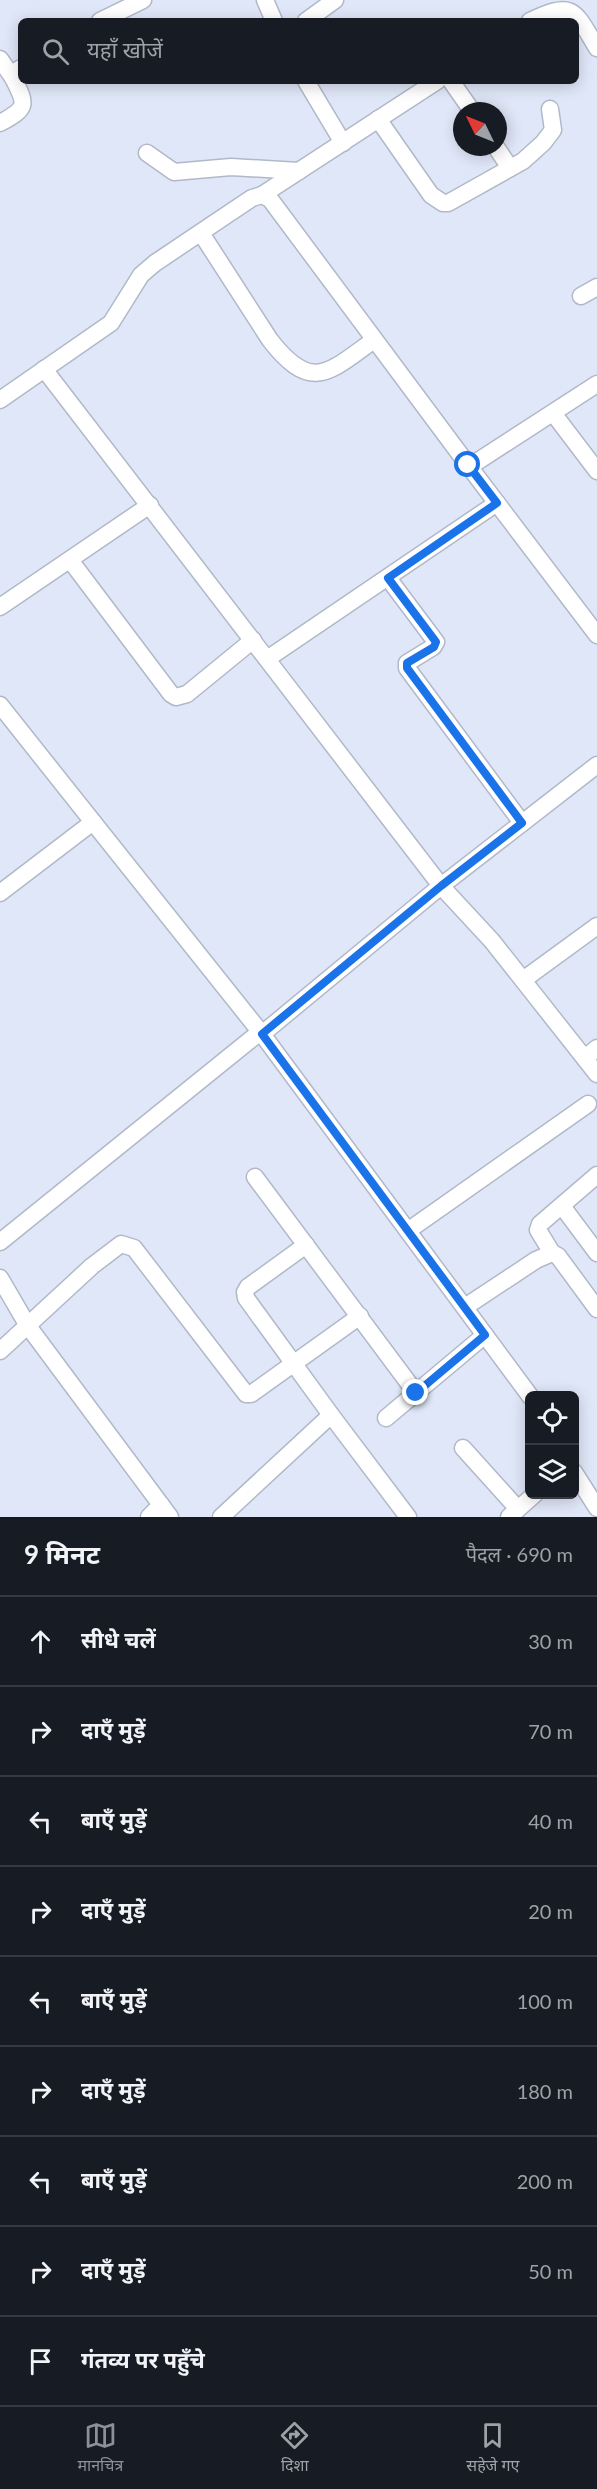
<!DOCTYPE html>
<html lang="hi">
<head>
<meta charset="utf-8">
<style>
	:root { --surface:#171b24; --page:#20242c; --text:#f1f3f6; --muted:#9ea1a6; --line:#363941; --accent:#8c9099 }
	body { margin:0; font-family:Lato,"Noto Sans Devanagari",sans-serif; background:var(--page); color:var(--text) }
	.controls { position:absolute; right:18px; bottom:18px; display:grid; overflow:hidden; border-radius:9px; box-shadow:0 3px 15px #0003 }
	.controls button { width:54px; height:54px; display:grid; place-items:center; padding:0; border:0; border-bottom:2px solid var(--line); background:var(--surface); color:var(--text); font:30px sans-serif }
	.compass { position:absolute; left:453px; top:102px; width:54px; height:54px; border-radius:50%; background:var(--surface); box-shadow:0 3px 15px #0003; rotate:313deg }
	.stop { position:absolute; width:18px; height:18px; margin:-14px; border:4px solid #1a73e8; border-radius:50%; background:#fff }
	.stop.end { background:#1a73e8; border-color:#fff; box-shadow:0 2px 6px #0008 }
	.list { margin:0; padding:0; list-style:none }
	h2 { display:flex; justify-content:space-between; align-items:center; height:78px; margin:0; padding:0 24px; font-size:26px }
	h2 small { font-size:20px; font-weight:400; color:var(--muted) }
	.list li { display:grid; grid-template-columns:39px 1fr auto; gap:18px; align-items:center; box-sizing:border-box; height:90px; padding:0 24px; border-top:2px solid var(--line) }
	.list b { display:block; font-size:22px; white-space:nowrap }
	.list em { font-size:20px; font-style:normal; color:var(--muted) }
	.icon { flex:none; width:33px; height:33px; fill:none; stroke:currentColor; stroke-width:2; stroke-linecap:round; stroke-linejoin:round }
	.map { position:relative; flex:none; width:597px; height:1517px; overflow:hidden }
	.search { position:absolute; background:var(--surface); box-shadow:0 3px 15px #0003; left:18px; right:18px; top:18px; height:66px; display:flex; align-items:center; gap:15px; box-sizing:border-box; padding:0 21px; border-radius:9px; color:var(--muted); font-size:22px }
	.sheet { height:888px; background:var(--surface) }
	nav { display:flex; justify-content:space-around; align-items:center; box-sizing:border-box; height:84px; border-top:2px solid var(--line); background:var(--surface); font-size:16px; color:var(--muted) }
	nav a { display:grid; justify-items:center; gap:3px }
	nav .on { color:var(--accent) }
	.map>svg:first-child { display:block }
</style>
</head>
<body>
<div class="map">
<svg width="597" height="1517" viewBox="0 0 597 1517">
	<rect width="100%" height="100%" fill="#e0e7f8"/>
	<g fill="none" stroke-linecap="round" stroke-linejoin="round">
		<defs>
			<g id="minor">
				<path d="M265,0L274,21"/>
				<path d="M100,21L143,0"/>
				<path d="M306,21L335,0"/>
				<path d="M530,21C574,0 574,10 597,48"/>
				<path d="M0,59L13,78"/>
				<path d="M306,81L343,143"/>
				<path d="M451,81L472,111"/>
				<path d="M378,119L431,195L443,203H448L523,161L543,143L553,130L550,109"/>
				<path d="M0,123C28,108 27,105 13,78L15,72L21,68"/>
				<path d="M496,147L510,168"/>
				<path d="M147,153L174,172L231,167L299,171"/>
				<path d="M262,195L437,81"/>
				<path d="M201,233L270,340C312,394 329,372 374,340"/>
				<path d="M581,296L597,287"/>
				<path d="M44,369L441,886L492,941L597,1074"/>
				<path d="M0,400L111,323L141,275L155,263L252,198L262,195L270,199L468,465L475,463L597,384"/>
				<path d="M553,413L597,471"/>
				<path d="M468,465L597,635"/>
				<path d="M70,560L171,694L176,697L187,694L253,640"/>
				<path d="M388,578L436,642L433,647L407,663V668L522,823"/>
				<path d="M0,607L150,505"/>
				<path d="M267,659L497,503"/>
				<path d="M0,705L93,822L0,893"/>
				<path d="M93,822L262,1034L530,1396"/>
				<path d="M523,980L597,926"/>
				<path d="M262,1034L441,886L597,765"/>
				<path d="M585,1058L597,1048"/>
				<path d="M255,1177L416,1393"/>
				<path d="M562,1206L597,1253"/>
				<path d="M409,1230L588,1104"/>
				<path d="M0,1242L260,1032"/>
				<path d="M306,1245L248,1287L245,1292L246,1298L331,1415L408,1517"/>
				<path d="M552,1253L538,1230L540,1224L597,1175"/>
				<path d="M0,1278L28,1326L170,1517"/>
				<path d="M465,1307L536,1260L552,1253L558,1256L597,1309"/>
				<path d="M0,1351L92,1266L121,1244L134,1248L246,1394H251L360,1316"/>
				<path d="M386,1418L485,1335"/>
				<path d="M463,1448L518,1509"/>
				<path d="M574,1472L597,1508"/>
				<path d="M149,1517L161,1505"/>
				<path d="M221,1517L331,1415"/>
				<path d="M509,1517L535,1494"/>
			</g>
		</defs>
		<use href="#minor" stroke="#b1b8c8" stroke-width="19"/>
		<use href="#minor" stroke="#fff" stroke-width="16"/>
	</g>
	<g fill="none" stroke-linecap="round" stroke-linejoin="round">
		<path stroke="#1a73e8" stroke-width="8" d="M416,1393L485,1335L262,1034L441,886L522,823L407,668V663L434,647L436,642L388,578L497,503L468,465"/>
	</g>
</svg>
<div class="controls">
<button><svg class="icon" aria-label="locate" viewBox="0 0 24 24"><circle cx="12" cy="12" r="6"/><path d="M12 2v4M12 18v4M2 12h4M18 12h4"/></svg></button>
<button><svg class="icon" aria-label="layers" viewBox="0 0 24 24"><path d="M12 4l9 5-9 5-9-5zM3 14l9 5 9-5"/></svg></button>
</div>
<svg class="compass" viewBox="-18 -18 36 36"><path d="M0-13l5 13h-10z" fill="#e53935"/><path d="M0 13l5-13h-10z" fill="#9ea1a6"/></svg>
<div class="stop" style="left:468px;top:465px"></div>
<div class="stop end" style="left:416px;top:1393px"></div>
<div class="search"><svg class="icon" aria-label="search" viewBox="0 0 24 24"><circle cx="10" cy="10" r="6"/><path d="M15 15l6 6"/></svg>यहाँ खोजें</div>
</div>
<section class="sheet">
<h2>9 मिनट<small>पैदल · 690 m</small></h2>
<ul class="list">
<li><svg class="icon" aria-label="ahead" viewBox="0 0 24 24"><path d="M12 20V5M6 11l6-6 6 6"/></svg><div><b>सीधे चलें</b></div><em>30 m</em></li>
<li><svg class="icon" aria-label="right" viewBox="0 0 24 24"><path d="M7 20v-9h11M14 6l5 5-5 5"/></svg><div><b>दाएँ मुड़ें</b></div><em>70 m</em></li>
<li><svg class="icon" aria-label="left" viewBox="0 0 24 24"><path d="M17 20v-9H6M10 6l-5 5 5 5"/></svg><div><b>बाएँ मुड़ें</b></div><em>40 m</em></li>
<li><svg class="icon" aria-label="right" viewBox="0 0 24 24"><path d="M7 20v-9h11M14 6l5 5-5 5"/></svg><div><b>दाएँ मुड़ें</b></div><em>20 m</em></li>
<li><svg class="icon" aria-label="left" viewBox="0 0 24 24"><path d="M17 20v-9H6M10 6l-5 5 5 5"/></svg><div><b>बाएँ मुड़ें</b></div><em>100 m</em></li>
<li><svg class="icon" aria-label="right" viewBox="0 0 24 24"><path d="M7 20v-9h11M14 6l5 5-5 5"/></svg><div><b>दाएँ मुड़ें</b></div><em>180 m</em></li>
<li><svg class="icon" aria-label="left" viewBox="0 0 24 24"><path d="M17 20v-9H6M10 6l-5 5 5 5"/></svg><div><b>बाएँ मुड़ें</b></div><em>200 m</em></li>
<li><svg class="icon" aria-label="right" viewBox="0 0 24 24"><path d="M7 20v-9h11M14 6l5 5-5 5"/></svg><div><b>दाएँ मुड़ें</b></div><em>50 m</em></li>
<li><svg class="icon" aria-label="arrive" viewBox="0 0 24 24"><path d="M6 21V4h12l-3 4 3 4H6"/></svg><div><b>गंतव्य पर पहुँचे</b></div></li>
</ul>
</section>
<nav>
<a class="on"><svg class="icon" aria-label="map" viewBox="0 0 24 24"><path d="M3 6l6-2 6 2 6-2v14l-6 2-6-2-6 2zM9 4v14M15 6v14"/></svg>मानचित्र</a>
<a><svg class="icon" aria-label="directions" viewBox="0 0 24 24"><path d="M12 3l9 9-9 9-9-9zM9 14v-3h6M13 9l2 2-2 2"/></svg>दिशा</a>
<a><svg class="icon" aria-label="saved" viewBox="0 0 24 24"><path d="M7 4h10v16l-5-4-5 4z"/></svg>सहेजे गए</a>
</nav>
</body>
</html>
